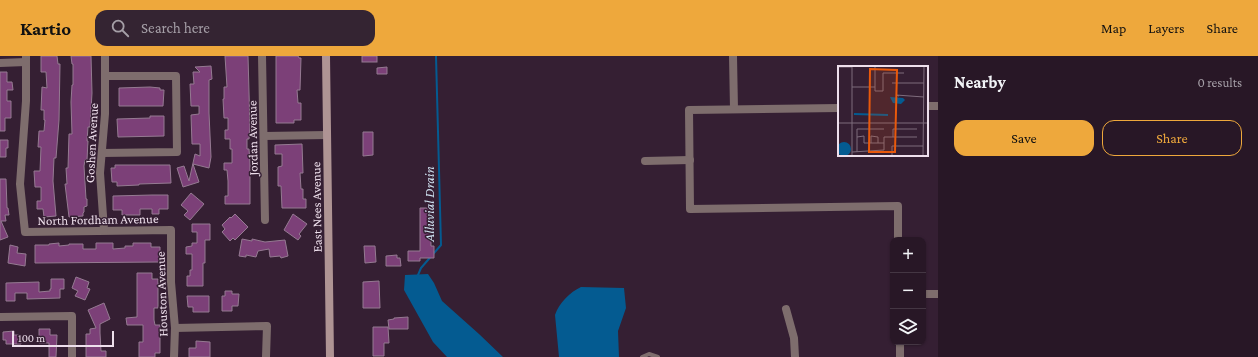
<!DOCTYPE html>
<html lang="en">
<head>
<meta charset="utf-8">
<style>
	:root { --surface:#281726; --page:#342432; --text:#f1f3f6; --muted:#a59fa7; --line:#443643; --accent:#eea83c }
	body { margin:0; font-family:"Crimson Pro",serif; background:var(--page); color:var(--text) }
	.controls { position:absolute; right:12px; bottom:12px; display:grid; overflow:hidden; border-radius:8px; box-shadow:0 1px 3px #0004 }
	.controls button { width:36px; height:36px; display:grid; place-items:center; padding:0; border:0; border-bottom:1px solid var(--line); background:var(--surface); color:var(--text); font:20px sans-serif }
	.scale { position:absolute; left:12px; bottom:10px; width:102px; box-sizing:border-box; padding-left:4px; border:2px solid #eedfec; border-top:0; font-size:11px; line-height:14px; white-space:nowrap; color:#eedfec; -webkit-text-stroke:3px #351f33; paint-order:stroke }
	.list { margin:0; padding:0; list-style:none }
	h2 { display:flex; justify-content:space-between; align-items:center; height:52px; margin:0; padding:0 16px; font-size:17px }
	h2 small { font-size:13px; font-weight:400; color:var(--muted) }
	.actions { display:flex; gap:8px; padding:12px 16px }
	.actions a { flex:1; padding:9px 0; border:1px solid var(--accent); border-radius:12px; text-align:center; font-size:14px; color:var(--accent) }
	.actions .main { background:var(--accent); color:#111 }
	.icon { flex:none; width:22px; height:22px; fill:none; stroke:currentColor; stroke-width:2; stroke-linecap:round; stroke-linejoin:round }
	.map { position:relative; flex:none; width:938px; height:301px; overflow:hidden }
	header { display:flex; align-items:center; gap:24px; box-sizing:border-box; height:56px; padding:0 20px; background:var(--accent); color:#111 }
	header strong { font-size:19px }
	nav { display:flex; gap:22px; margin-inline-start:auto; font-size:14px }
	.search { width:280px; height:36px; background:var(--page); display:flex; align-items:center; gap:10px; box-sizing:border-box; padding:0 14px; border-radius:12px; color:var(--muted); font-size:15px }
	main { display:flex }
	aside { flex:1; background:var(--surface) }
	.map>svg:first-child { display:block }
</style>
</head>
<body>
<header>
<strong>Kartio</strong>
<div class="search"><svg class="icon" aria-label="search" viewBox="0 0 24 24"><circle cx="10" cy="10" r="6"/><path d="M15 15l6 6"/></svg>Search here</div>
<nav><a>Map</a><a>Layers</a><a>Share</a></nav>
</header>
<main>
<div class="map">
<svg width="938" height="301" viewBox="0 0 938 301">
	<rect width="100%" height="100%" fill="#351f33"/>
	<g fill="#045b91">
		<path d="M428,218L434,227L442,245L479,278L503,301H447L433,286L404,234L405,219Z"/>
		<path d="M581,231L624,232L626,252L618,275L619,301H559L555,259C559,247 570,236 581,231Z"/>
	</g>
	<g fill="none" stroke-linecap="round" stroke-linejoin="round">
		<path stroke="#045b91" stroke-width="2" d="M418,219L421,212L441,189L436,0"/>
	</g>
	<g fill="#7c4078" stroke="#957a92">
		<path d="M41,0H57L58,8H60L59,64L56,102H54L53,125L56,160L44,161L43,153H37V145H41V131H35L34,115H40L41,91H38L39,75H44L45,64H44V54H41L42,31L47,32L46,16H41Z"/>
		<path d="M71,0H91L92,37L90,71H88L87,85H88L87,104H85L84,110L86,143H87V150L84,151V156L83,157V160L69,161L65,128H67L66,112H68L69,78H72L71,46L72,29H73V8H72Z"/>
		<path d="M225,0H248L250,72L249,83H247V93H249L250,107V148H225V140H228V125L227,114H224V107H232V93H230V83H225V74H228V62H224L223,43H224V31H227Z"/>
		<path d="M276,0H298L299,2H301L300,34H297L298,47H301V64H294V67H276Z"/>
		<rect x="362" y="0" width="15" height="6"/>
		<path d="M211,10L212,23L209,24V57L211,101L209,112L193,108L199,126L183,131L177,112L184,110L189,125L195,98L200,100V88H192L191,59L199,58V50H191L190,28H194L193,16H200L195,11Z"/>
		<path d="M387,11V18H377V12Z"/>
		<path d="M0,16H7V26H12L13,34H7V45H11V62H5V75H0Z"/>
		<path d="M150,31L160,32V34H164L163,50H119V32Z"/>
		<path d="M150,60H164V80L118,81L117,63L150,62Z"/>
		<path d="M363,76H373V99L363,100Z"/>
		<path d="M0,84H8V92H6V101H0Z"/>
		<path d="M302,88L303,117H300L301,133H303V143H306V152H282L281,130H278V111L282,110V98H275V89Z"/>
		<path d="M115,109H170L171,127L139,128V129L117,130V126H112L111,112H115Z"/>
		<path d="M0,123H6L7,152H8L9,159H5L6,165H1L8,181L0,184Z"/>
		<path d="M191,137L204,148L190,164L184,159L188,155L181,149Z"/>
		<path d="M152,139H168V153H159V158H152V153H140V159H122V154H113V140Z"/>
		<path d="M420,152H433L434,165H431V190H434V202H420V205H408V195H420Z"/>
		<path d="M235,158L248,171L235,184L233,182L230,185L222,176L225,173L222,169L230,161L231,162Z"/>
		<path d="M293,158L307,168L299,178L301,180L298,184L284,174Z"/>
		<path d="M192,168H210V184H205V207H203V230H187V220H190V214H192V198H186V191L192,190V187H197V176H192Z"/>
		<path d="M242,183L252,185V183L265,186L285,184L288,200L281,202L280,200L270,201L269,193L258,195L256,201L246,199V201L239,200Z"/>
		<path d="M59,187V190L69,189V188H83V193H96V187H113V193L125,192V190H133V187H151V191H160V206L35,207V189H49V188Z"/>
		<path d="M10,189L18,191L17,197L26,198L25,210L8,207Z"/>
		<path d="M364,190H375L376,206L365,207Z"/>
		<path d="M397,199V202H400L401,210H386V200Z"/>
		<path d="M137,217H152V223H158V252H154V264L155,269H160V297H155V301H139V286H143V269H127L126,262L137,261Z"/>
		<path d="M76,221L89,226L87,232L90,233L85,244L75,240L78,235L72,232Z"/>
		<path d="M51,223H64V233H60V242L27,243V237H15V245H6V227L39,226V236L50,235V233H51Z"/>
		<path d="M379,225L380,252H363V226Z"/>
		<path d="M225,235H232V238H239L238,250H232V255H222V240H225Z"/>
		<path d="M187,240H209V256H193V251H188Z"/>
		<path d="M104,247L110,263L100,268V277L101,295H106V301H86V278H90V273L96,272L88,254Z"/>
		<path d="M408,261V273H389L388,264L394,263V262Z"/>
		<path d="M373,271H388L389,287H384V300H373Z"/>
		<path d="M39,273H50V279H57L56,301H49V287H39Z"/>
		<path d="M14,275V279H21V288H6V284H3V276Z"/>
		<path d="M196,285L210,286V301H189V292H196Z"/>
	</g>
	<g fill="none" stroke-linecap="round" stroke-linejoin="round">
		<path stroke="#7e6d6d" stroke-width="4" d="M642,301L649,298L658,301"/>
		<g stroke="#7e6d6d" stroke-width="8">
			<path d="M26,0V45L20,128L25,176L171,174V226L175,272L174,301"/>
			<path d="M262,0L265,164"/>
			<path d="M733,0L734,53"/>
			<path d="M0,7L26,6"/>
			<path d="M927,50H938"/>
			<path d="M839,52L689,54L690,153L898,150V184"/>
			<path d="M264,80L327,79"/>
			<path d="M102,97L177,96L176,20H106"/>
			<path d="M645,105L690,104"/>
			<path d="M104,174L100,117L105,58V0"/>
			<path d="M923,238H938"/>
			<path d="M786,253L794,282L795,301"/>
			<path d="M0,261L72,260V301"/>
			<path d="M175,272L267,270L266,301"/>
			<path d="M900,286V301"/>
		</g>
		<path stroke="#af9494" stroke-width="8" d="M326,0L330,301"/>
	</g>
	<g text-anchor="middle" stroke-width="3" stroke-linejoin="round" paint-order="stroke">
		<g font-size="13" fill="#eedfec" stroke="#351f33">
			<text transform="translate(252 82) rotate(-91)" y="5">Jordan Avenue</text>
			<text transform="translate(91 87) rotate(-87)" y="5">Goshen Avenue</text>
			<text transform="translate(316 151) rotate(-91)" y="5">East Nees Avenue</text>
			<text transform="translate(98 163) rotate(-1)" y="5">North Fordham Avenue</text>
			<text transform="translate(161 238) rotate(-92)" y="5">Houston Avenue</text>
		</g>
		<g font-size="14" font-style="italic" fill="#cddfee" stroke="#351f33">
			<text transform="translate(429 148) rotate(-90)" y="5">Alluvial Drain</text>
		</g>
	</g>
	<g transform="translate(838 10)">
		<rect width="90" height="90" fill="#351f33"/>
		<path d="M52,31L65,32L67,34L63,38L55,37ZM-1 83a7 7 0 1 1 14 0a7 7 0 1 1-14 0Z" fill="#045b91"/>
		<path fill="none" stroke="#045b91" stroke-width="2" d="M16,48L50,49"/>
		<path fill="none" stroke="#7f6c7d" stroke-width="1" d="M37,0V25H45V7H66M0,1H14M54,17H86M14,21H37M61,30L58,29L86,31M0,57H90M19,71L26,70V77H46M55,71V63H79M33,77V70L40,71V77M14,86L46,84V71H79M19,86V63H46M14,90V0M54,90V80H85M85,90L86,0"/>
		<path fill="#e8590c" fill-opacity="0.15" stroke="#e8590c" stroke-width="2" d="M32,3L59,4L57,86H31Z"/>
		<rect width="90" height="90" fill="none" stroke="#eedfec" stroke-width="2"/>
	</g>
</svg>
<div class="controls">
<button>+</button>
<button>−</button>
<button><svg class="icon" aria-label="layers" viewBox="0 0 24 24"><path d="M12 4l9 5-9 5-9-5zM3 14l9 5 9-5"/></svg></button>
</div>
<div class="scale">100 m</div>
</div>
<aside>
<h2>Nearby<small>0 results</small></h2>
<ul class="list">
</ul>
<div class="actions"><a class="main">Save</a><a>Share</a></div>
</aside>
</main>
</body>
</html>
